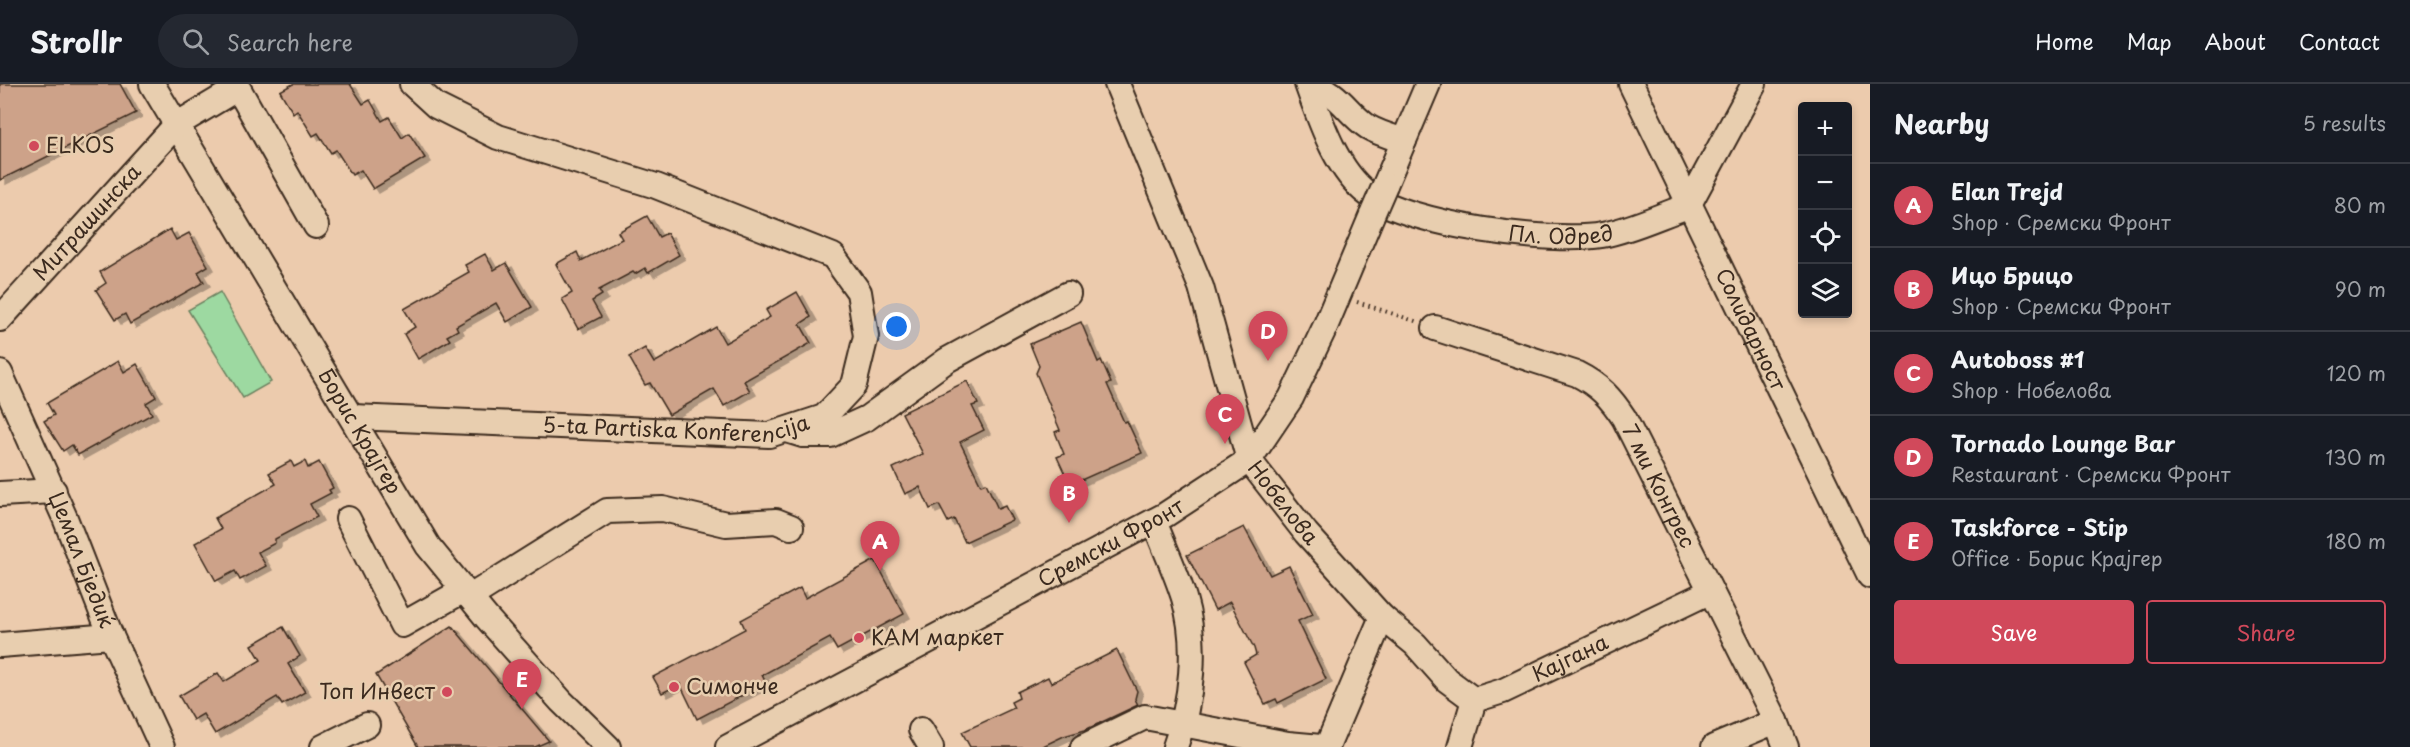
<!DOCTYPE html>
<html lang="en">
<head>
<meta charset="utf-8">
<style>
	:root { --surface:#171b24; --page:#242831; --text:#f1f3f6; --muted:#9ea1a6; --line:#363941; --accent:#d1495b }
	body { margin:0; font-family:"Playpen Sans",sans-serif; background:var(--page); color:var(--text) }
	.controls { position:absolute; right:18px; top:18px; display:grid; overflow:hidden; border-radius:6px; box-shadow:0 3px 9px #0003 }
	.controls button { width:54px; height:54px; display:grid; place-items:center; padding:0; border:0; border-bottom:2px solid var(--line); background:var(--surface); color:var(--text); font:30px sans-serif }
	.you { position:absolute; left:897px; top:243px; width:21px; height:21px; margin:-15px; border:4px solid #fff; border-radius:50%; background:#1a73e8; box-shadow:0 0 0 9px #1a73e833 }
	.badge { display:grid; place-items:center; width:39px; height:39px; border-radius:50%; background:var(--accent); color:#fff; font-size:20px; font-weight:700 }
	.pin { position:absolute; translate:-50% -50px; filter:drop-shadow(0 2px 3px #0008) }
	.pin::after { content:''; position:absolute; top:32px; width:21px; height:18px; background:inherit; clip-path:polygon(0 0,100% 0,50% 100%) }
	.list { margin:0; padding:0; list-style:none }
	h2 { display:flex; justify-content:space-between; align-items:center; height:78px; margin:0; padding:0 24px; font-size:26px }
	h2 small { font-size:20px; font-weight:400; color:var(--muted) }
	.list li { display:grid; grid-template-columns:39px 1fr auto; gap:18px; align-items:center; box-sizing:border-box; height:84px; padding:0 24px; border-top:2px solid var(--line) }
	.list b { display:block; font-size:22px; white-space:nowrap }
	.list p { margin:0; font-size:20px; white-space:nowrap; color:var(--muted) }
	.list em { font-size:20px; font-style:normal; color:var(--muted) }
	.actions { display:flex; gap:12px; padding:18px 24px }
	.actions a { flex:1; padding:14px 0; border:2px solid var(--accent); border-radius:6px; text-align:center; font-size:21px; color:var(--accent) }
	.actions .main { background:var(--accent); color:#fff }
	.icon { flex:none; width:33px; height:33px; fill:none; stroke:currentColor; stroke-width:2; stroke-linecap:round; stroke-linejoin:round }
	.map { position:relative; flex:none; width:1870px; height:663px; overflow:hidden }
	header { display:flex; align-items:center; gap:36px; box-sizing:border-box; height:84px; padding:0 30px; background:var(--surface); border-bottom:2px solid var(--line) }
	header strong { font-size:28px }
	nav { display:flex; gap:33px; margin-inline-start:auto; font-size:21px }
	.search { width:420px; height:54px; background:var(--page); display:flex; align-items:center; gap:15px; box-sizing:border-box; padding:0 21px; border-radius:33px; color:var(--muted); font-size:22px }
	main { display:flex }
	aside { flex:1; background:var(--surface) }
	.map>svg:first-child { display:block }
</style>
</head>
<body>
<header>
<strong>Strollr</strong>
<div class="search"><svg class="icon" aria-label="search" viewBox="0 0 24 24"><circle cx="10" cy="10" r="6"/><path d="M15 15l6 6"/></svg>Search here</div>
<nav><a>Home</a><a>Map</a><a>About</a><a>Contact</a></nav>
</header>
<main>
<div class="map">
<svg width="1870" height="663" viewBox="0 0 1870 663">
	<defs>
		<filter id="shadow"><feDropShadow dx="6" dy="4" stdDeviation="0" flood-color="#0004"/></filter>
	</defs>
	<rect width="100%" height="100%" fill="#eccbad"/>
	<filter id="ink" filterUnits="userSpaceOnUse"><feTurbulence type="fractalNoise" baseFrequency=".0167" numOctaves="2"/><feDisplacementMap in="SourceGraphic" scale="12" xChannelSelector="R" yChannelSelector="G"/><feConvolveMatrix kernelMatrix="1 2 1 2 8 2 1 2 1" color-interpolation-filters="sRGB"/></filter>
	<g filter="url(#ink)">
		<path fill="#9dd9a1" stroke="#6c8260" stroke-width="1.5" d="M220,208L271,298L243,314L188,226Z"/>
		<g fill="#cda289" stroke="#3b2a1e" stroke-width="1.5" filter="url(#shadow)">
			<path d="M0,0H120L136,29L0,96Z"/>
			<path d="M293,0H350L363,20L370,16L382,37L389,33L402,54L409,49L425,74L373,105L361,86L352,91L336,66L331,69L318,49L313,52L297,26L293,29L280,7Z"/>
			<path d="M647,132L659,153L667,149L679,171L648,189L645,184L635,190L633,188L599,206L602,211L592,217L601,233L578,245L562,215L572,209L556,180L577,168L581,177L622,155L618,148Z"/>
			<path d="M170,145L176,156L189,149L208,182L198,188L204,198L130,240L125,230L115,236L96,206L106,199L100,188Z"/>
			<path d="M485,170L494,186L506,179L532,223L507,238L496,219L456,242L458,246L447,252L450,256L418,275L404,250L415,243L404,225L469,188L465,181Z"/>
			<path d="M797,208L811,233L800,240L811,259L744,297L750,307L724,322L714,305L669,331L650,299L645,301L629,273L645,264L654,279L716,243L725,259L770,233L766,226Z"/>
			<path d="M1081,238L1098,278L1101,276L1111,299L1107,300L1124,338L1127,337L1142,369L1070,401L1057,373L1064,370L1055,348L1060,346L1036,289L1039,282L1030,260Z"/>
			<path d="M118,277L124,288L137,280L156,313L146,319L152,330L78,371L72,361L63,367L44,337L54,331L47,319Z"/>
			<path d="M967,297L978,320L972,322L984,346L960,358L981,401L986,399L998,425L1005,422L1012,436L965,458L954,435L948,438L939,421L930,425L920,403L905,410L893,384L923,370L902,329Z"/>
			<path d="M291,377L294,383L305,377L308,384L319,378L333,404L329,406L331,409L310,420L317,433L275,455V459L258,468L266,482L240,496L235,487L216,497L195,459L221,445L215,434L276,400L269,389Z"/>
			<path d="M1244,443L1270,491L1289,482L1313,530L1298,537L1326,595L1278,619L1276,615L1265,620L1244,578L1256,571L1254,564L1230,518L1215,526L1187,471Z"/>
			<path d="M875,476L904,530L837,566L830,554L762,591L766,599L697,635L680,600L662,609L653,593L745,545L741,536L800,504L805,514Z"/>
			<path d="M452,542L522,625L549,657L535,663H418L376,591Z"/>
			<path d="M283,543L300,572L288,580L305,608L282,621L277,613L215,650L203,630L193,636L179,612L218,589L224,598L261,576L252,561Z"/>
			<path d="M1117,566L1137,607L1135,615L1138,621L1085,646L1064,652L1041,663H970L962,648L1014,624L1011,618L1019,614L1017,608L1048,593L1051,599Z"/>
		</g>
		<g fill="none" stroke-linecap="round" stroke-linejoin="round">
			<defs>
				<g id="minor">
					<path id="s1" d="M152,0L428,462L486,533L561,617L608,663"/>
					<path id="s2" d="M1117,0L1201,203L1249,376L1306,449L1382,533L1415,560L1447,596L1474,616"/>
					<path id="s3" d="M1307,0C1320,36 1336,86 1368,110C1410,141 1551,160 1602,151C1631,146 1661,131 1688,122L1754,0"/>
					<path d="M1310,0C1340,8 1345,27 1368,43C1378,49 1392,53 1404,57"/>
					<path id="s4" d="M1631,0L1870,492"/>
					<path d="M1385,101L1428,0"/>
					<path id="s5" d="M0,235L176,41L238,4L316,142"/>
					<path id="s6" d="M1435,244L1577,290C1599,301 1611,314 1624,334L1776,637L1786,663"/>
					<path id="s7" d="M0,289L65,434L111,552L162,663"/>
					<path id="s8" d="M353,333L769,351L824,333L854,301L866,252L859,208L833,172L656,102L498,53L436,22L412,0"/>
					<path d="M790,347L803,351H830L867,334L947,276L1068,210"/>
					<path d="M0,410L54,407"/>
					<path d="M348,435L402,541L464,506"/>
					<path d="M1154,437C1164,463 1176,488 1184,514C1198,561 1192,617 1175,663"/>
					<path d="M470,513L607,427L663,425L726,440L776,437L791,443"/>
					<path d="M0,561L111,552"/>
					<path d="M921,646L931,663"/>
					<path d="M323,663L367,641"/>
					<path id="s9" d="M728,663L1165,431L1249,376L1291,314L1325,243L1372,131"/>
					<path d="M1083,663L1145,633L1288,660L1321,663"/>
					<path d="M1327,663L1382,533"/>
					<path id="s10" d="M1460,663L1474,616L1503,607L1709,508"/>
					<path d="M1714,663L1776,637"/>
				</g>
			</defs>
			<use href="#minor" stroke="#3b2a1e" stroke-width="28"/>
			<path stroke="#3b2a1e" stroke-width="4" stroke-dasharray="1.5 4.5" stroke-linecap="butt" d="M1357,218L1418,238"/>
			<use href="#minor" stroke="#e8ceaf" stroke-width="24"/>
			<defs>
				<path id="minor-bridge" d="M1372,131L1385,101"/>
			</defs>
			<use href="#minor-bridge" stroke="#3b2a1e" stroke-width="28" stroke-linecap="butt"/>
			<use href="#minor-bridge" stroke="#e8ceaf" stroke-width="24"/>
		</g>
	</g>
	<g fill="#d1495b" stroke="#e8ceaf" stroke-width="2">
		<circle cx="34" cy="62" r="6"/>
		<circle cx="859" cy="554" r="6"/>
		<circle cx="674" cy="603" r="6"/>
		<circle cx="447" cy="608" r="6"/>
	</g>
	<g text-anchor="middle" stroke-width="5" stroke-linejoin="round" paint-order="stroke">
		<g font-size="21" fill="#3b2a1e" stroke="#e8ceaf" text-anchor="start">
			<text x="46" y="69">ELKOS</text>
			<text x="871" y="561">КАМ маркет</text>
			<text x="686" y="610">Симонче</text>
			<text x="435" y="615" text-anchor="end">Топ Инвест</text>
		</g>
		<g font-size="21" fill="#3b2a1e" stroke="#e8ceaf">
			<text dy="7" stroke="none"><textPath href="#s5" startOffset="130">Митрашинска</textPath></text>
			<text dy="7" stroke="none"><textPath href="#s3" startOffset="327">Пл. Одред</textPath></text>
			<text dy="7" stroke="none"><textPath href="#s4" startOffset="273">Солидарност</textPath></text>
			<text dy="7" stroke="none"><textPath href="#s8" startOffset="324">5-ta Partiska Konferencija</textPath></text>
			<text dy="7" stroke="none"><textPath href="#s1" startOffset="405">Борис Крајгер</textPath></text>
			<text dy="7" stroke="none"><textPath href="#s6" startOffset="291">7 ми Конгрес</textPath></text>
			<text dy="7" stroke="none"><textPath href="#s2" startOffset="454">Нобелова</textPath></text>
			<text dy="7" stroke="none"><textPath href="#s9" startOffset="434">Сремски Фронт</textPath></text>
			<text dy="7" stroke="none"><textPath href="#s7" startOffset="204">Џемал Бједиќ</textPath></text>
			<text dy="7" stroke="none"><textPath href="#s10" startOffset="154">Кајгана</textPath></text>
		</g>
	</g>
</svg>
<div class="controls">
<button>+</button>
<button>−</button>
<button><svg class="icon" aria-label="locate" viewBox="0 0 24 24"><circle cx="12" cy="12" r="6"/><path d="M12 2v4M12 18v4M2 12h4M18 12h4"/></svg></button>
<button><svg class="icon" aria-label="layers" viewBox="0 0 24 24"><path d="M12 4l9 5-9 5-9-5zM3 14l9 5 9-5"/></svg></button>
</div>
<div class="you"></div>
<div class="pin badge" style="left:880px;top:487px">A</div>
<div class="pin badge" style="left:1069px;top:439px">B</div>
<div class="pin badge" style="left:1225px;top:360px">C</div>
<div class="pin badge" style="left:1268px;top:277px">D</div>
<div class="pin badge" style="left:522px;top:625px">E</div>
</div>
<aside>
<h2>Nearby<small>5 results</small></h2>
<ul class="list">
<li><span class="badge">A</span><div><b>Elan Trejd</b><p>Shop · Сремски Фронт</p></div><em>80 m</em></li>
<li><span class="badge">B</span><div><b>Ицо Брицо</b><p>Shop · Сремски Фронт</p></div><em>90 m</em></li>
<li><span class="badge">C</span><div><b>Autoboss #1</b><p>Shop · Нобелова</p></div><em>120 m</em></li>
<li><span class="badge">D</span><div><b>Tornado Lounge Bar</b><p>Restaurant · Сремски Фронт</p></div><em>130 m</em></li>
<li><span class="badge">E</span><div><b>Taskforce - Stip</b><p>Office · Борис Крајгер</p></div><em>180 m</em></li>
</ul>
<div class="actions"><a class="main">Save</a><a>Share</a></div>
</aside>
</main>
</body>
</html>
